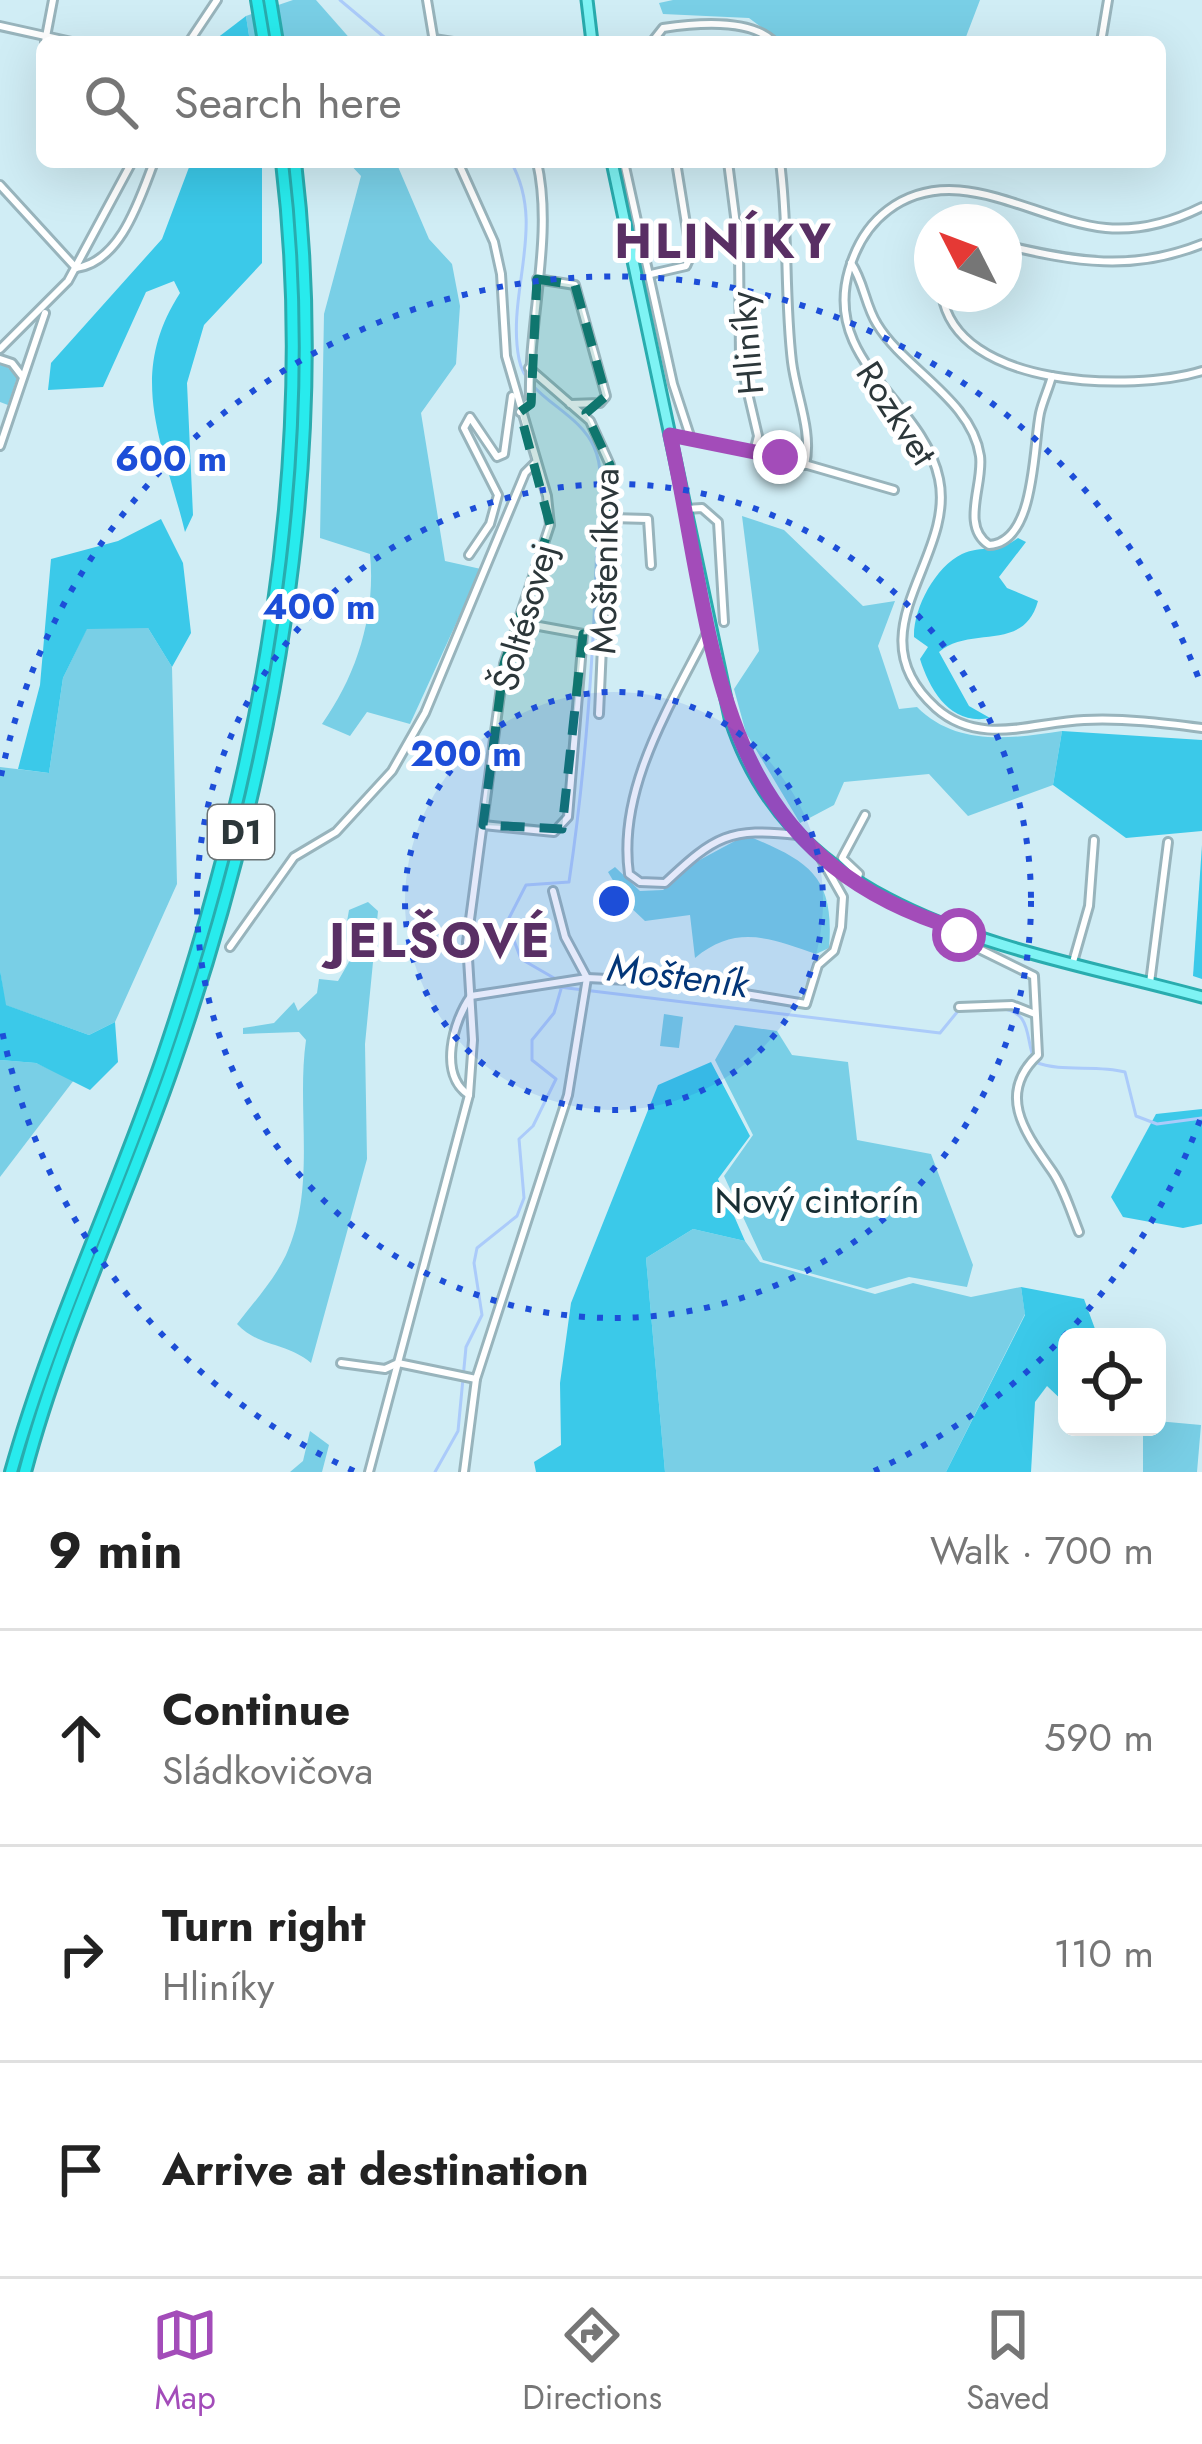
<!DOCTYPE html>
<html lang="en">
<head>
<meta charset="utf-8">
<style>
	:root { --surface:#fff; --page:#f6f6f6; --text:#222; --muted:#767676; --line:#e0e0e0; --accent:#a34cb9 }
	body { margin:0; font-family:Jost,sans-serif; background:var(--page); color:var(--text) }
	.controls { position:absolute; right:36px; bottom:36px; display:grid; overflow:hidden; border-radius:18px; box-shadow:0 12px 48px #0002 }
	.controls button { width:108px; height:108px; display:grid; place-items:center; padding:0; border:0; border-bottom:3px solid var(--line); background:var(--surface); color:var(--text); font:60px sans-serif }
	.compass { position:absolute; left:914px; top:204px; width:108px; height:108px; border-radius:50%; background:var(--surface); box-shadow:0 12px 48px #0002; rotate:312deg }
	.stop { position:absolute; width:36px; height:36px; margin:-27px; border:9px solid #a34cb9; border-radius:50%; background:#fff }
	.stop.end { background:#a34cb9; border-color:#fff; box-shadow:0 3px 12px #0008 }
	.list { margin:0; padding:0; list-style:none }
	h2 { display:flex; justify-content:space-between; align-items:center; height:156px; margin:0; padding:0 48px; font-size:51px }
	h2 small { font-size:39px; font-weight:400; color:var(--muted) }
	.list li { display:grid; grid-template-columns:78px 1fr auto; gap:36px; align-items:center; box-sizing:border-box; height:216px; padding:0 48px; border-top:3px solid var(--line) }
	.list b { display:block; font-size:45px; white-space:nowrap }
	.list p { margin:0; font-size:39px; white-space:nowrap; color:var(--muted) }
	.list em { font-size:39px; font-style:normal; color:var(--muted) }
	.icon { flex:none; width:66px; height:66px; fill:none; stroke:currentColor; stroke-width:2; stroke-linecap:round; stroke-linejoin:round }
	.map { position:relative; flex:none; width:1202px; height:1472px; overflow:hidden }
	.search { position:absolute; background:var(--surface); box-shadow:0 12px 48px #0002; left:36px; right:36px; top:36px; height:132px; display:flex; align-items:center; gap:30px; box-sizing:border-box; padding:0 42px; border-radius:18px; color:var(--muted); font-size:45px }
	.sheet { height:804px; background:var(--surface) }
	nav { display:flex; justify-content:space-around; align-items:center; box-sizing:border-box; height:168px; border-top:3px solid var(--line); background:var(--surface); font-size:33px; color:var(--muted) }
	nav a { display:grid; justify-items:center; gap:6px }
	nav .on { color:var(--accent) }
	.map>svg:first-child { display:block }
</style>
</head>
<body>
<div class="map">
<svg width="1202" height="1472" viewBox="0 0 1202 1472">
	<rect width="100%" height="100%" fill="#d0edf5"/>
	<g fill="#79cfe6">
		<path d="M293,0H316L353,42H250L246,16Z"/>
		<path d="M673,0H980L964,42H781L749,18L663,14L659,3Z"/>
		<path d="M348,162H396L429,239L452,264L460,306L456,364L421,413L445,561L481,569L410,724L367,712L350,736L322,724C357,675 376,614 370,554L320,538L324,314L361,176Z"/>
		<path d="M0,362L18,375L8,405L0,402Z"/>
		<path d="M742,516L784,530L863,606L895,601L878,646L899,709L917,707C956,746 1009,739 1062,731L1053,785L968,816L929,774L844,782L834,805L800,823L746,733L734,689L759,651Z"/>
		<path d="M87,628H148L172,667L177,884L115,1022L89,1035L5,1005L0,970V767L49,773L63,678Z"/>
		<path d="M746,835C808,861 835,875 829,948L816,954C770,938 736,924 695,958L690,915L645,921L627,904L608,872L615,867L640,891L663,890L694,863Z"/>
		<path d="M368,902L378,911L365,1044L367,1159L311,1363C286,1342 260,1348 237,1324C254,1302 274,1280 286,1255C317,1187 296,1110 306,1040L299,1032L243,1034V1028L274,1023L294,1002L298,1011L317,993L319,979L338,981L350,960L345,933L349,910Z"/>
		<path d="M664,1014L683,1017L679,1048L660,1046Z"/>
		<path d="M735,1025L777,1031L792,1055L848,1062L857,1140L931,1154L973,1265L967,1287L909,1277L867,1289L763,1260L724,1176L753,1135L715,1060Z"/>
		<path d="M0,1060L36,1063L74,1080L0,1177Z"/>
		<path d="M693,1229L745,1241L760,1262L875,1294L913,1283L971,1297L1021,1287L1025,1314L946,1472H665L646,1258Z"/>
		<path d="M1157,1421L1201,1425L1197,1472H1143V1427H1157Z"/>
		<path d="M310,1431L329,1445L322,1472H290L303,1461Z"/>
	</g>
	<g fill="#3bc9e9">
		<path d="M246,16L250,42H212Z"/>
		<path d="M191,162H262V263L204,325L187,383L193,515L185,532C163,442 126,377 180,293L174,281L146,292L103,387L48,390L51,363L162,239Z"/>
		<path d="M161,519L183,563L191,633L172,667L148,628L87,629L63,678L49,773L18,769L40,685L51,559L118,541Z"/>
		<path d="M1018,538L1026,542L999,577L1007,588L1038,601C1024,653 970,625 939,652L969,706L990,718C951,726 930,691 920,659L928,647L914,637C913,609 935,567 962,554C982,545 998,553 1018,538Z"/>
		<path d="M1062,731L1202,740V831L1126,838L1053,785Z"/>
		<path d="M1202,845V979L1193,976Z"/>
		<path d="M0,970L6,1005L89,1035L115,1022L118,1062L90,1090L36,1063L0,1060Z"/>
		<path d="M711,1062L750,1136L718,1179L745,1241L693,1229L646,1258L665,1472H536L534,1462L561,1445L560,1383L571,1303L658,1085Z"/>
		<path d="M1202,1109V1224L1183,1228L1123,1217L1111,1197L1156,1114Z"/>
		<path d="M1021,1287L1084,1299L1098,1337H1067V1405L1047,1386L1035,1402L1031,1472H946L1025,1315Z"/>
	</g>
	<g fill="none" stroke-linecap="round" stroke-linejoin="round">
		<g stroke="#abcbfa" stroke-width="3">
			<path d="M340,0L390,42"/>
			<path d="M511,162C547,226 506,292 519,359C526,398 578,410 594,447C606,472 598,510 597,537C594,653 586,768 569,882L526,885L507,922L521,959L554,978"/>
			<path d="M559,987L940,1033L958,1011L966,1010"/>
			<path d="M999,1008C1034,1012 1024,1037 1035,1062C1062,1073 1095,1064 1125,1072L1136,1116L1157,1124L1202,1118"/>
			<path d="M435,1472L458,1431L466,1347L482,1315L474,1263L477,1248L517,1216L524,1198L519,1139L533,1126L556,1079L532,1060V1040L554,1013L561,989"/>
		</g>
		<defs>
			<g id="street">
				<path d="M427,0L434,42"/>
				<path d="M0,26L72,42"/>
				<path d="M434,39L453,42"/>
				<path d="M45,42L53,0"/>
				<path d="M189,42L217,0"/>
				<path d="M652,42L663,28C696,23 750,18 774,42"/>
				<path d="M1101,42L1108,0"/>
				<path d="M624,162L673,384L691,439"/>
				<path d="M728,162L739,248L740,359L758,436L754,452"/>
				<path d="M780,162C789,229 784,295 792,362C796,395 813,432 805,465"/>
				<path d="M0,185L76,268"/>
				<path d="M1202,207C1172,222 1140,231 1106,228C1034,221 956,159 888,210C868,225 856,246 849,270C822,363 923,401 939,479C956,559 851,632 936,708C980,747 1034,722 1084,720C1124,718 1163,723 1202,728"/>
				<path d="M1004,245C1076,262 1132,272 1202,244"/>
				<path d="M851,263C864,282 865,305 877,324C904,369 972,400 980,456C984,484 960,526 989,545C1036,543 1033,446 1040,413C1043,400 1049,388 1052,376"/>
				<path d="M76,268C121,262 140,198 154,162"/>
				<path d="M651,274L686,266L691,255L676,162"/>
				<path d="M537,279L575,285L606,396L600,403L570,404"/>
				<path d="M942,294C956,389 1133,392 1202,371"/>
				<path d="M0,349L68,281L132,162"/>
				<path d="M0,359L12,363L22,376"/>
				<path d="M529,368L590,421L610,465L599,714"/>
				<path d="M520,412L530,401C528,321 554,236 537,162"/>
				<path d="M670,435L780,457L894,490"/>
				<path d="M0,446L45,313"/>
				<path d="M686,509L702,508L718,522L724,622"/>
				<path d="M611,518L648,519L651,565"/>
				<path d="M469,555L490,524L498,495L464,428L470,417L497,457L504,454L512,396"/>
				<path d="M709,629C672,703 617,787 629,874L640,882L665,883C715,836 729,827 798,835"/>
				<path d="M483,825L554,832L568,817L583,634L517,622"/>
				<path d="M857,881L859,874L842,858L865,815"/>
				<path d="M959,929L963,941L1034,976L1038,1055C995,1095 1027,1135 1052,1171C1064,1188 1071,1212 1079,1232"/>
				<path d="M230,947L294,857L336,832L392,771L425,713L525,473L536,462"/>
				<path d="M1073,962L1089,906L1094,840"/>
				<path d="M1150,983L1168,842"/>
				<path d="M959,1007L1012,1005L1035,1014"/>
				<path d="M469,1095C438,1075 453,1021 471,996L587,978L671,982L806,1004L818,965L834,951L841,927L843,897L821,858"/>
				<path d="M341,1363L385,1369L398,1363L476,1379"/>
				<path d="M369,1472L469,1095L473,1040L467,942L504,664L550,525L547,496L506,356L501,274L494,242L458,162"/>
				<path d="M464,1472L476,1379L568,1095L587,978L565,937L553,891"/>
			</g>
			<g id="primary">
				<path d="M587,0L592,42"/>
				<path d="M612,162L730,718C795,923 1023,948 1202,997"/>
			</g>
			<g id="highway">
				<path d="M257,0L264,42"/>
				<path d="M270,0L277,42"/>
				<path d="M11,1472C51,1329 116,1195 164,1054C260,771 318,461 282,162"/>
				<path d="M25,1472C62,1332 127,1200 174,1063C273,777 331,464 295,162"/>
			</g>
		</defs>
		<use href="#street" stroke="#98b4bc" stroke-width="12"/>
		<use href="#primary" stroke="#29acae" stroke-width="15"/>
		<use href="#highway" stroke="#29acae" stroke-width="16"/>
		<use href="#street" stroke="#fff" stroke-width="6"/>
		<use href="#primary" stroke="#7ef3f4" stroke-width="9"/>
		<use href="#highway" stroke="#28ebed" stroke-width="10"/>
	</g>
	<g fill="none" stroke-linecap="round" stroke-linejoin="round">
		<path stroke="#a34cb9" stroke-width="15" d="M780,457L670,435C717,650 710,854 958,929L959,935"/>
	</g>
	<path fill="#0f766e" fill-opacity="0.2" stroke="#0f766e" stroke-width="9" stroke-dasharray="24 15" stroke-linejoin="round" d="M537,279L575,285L606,396L586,413L610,465L604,636L583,634L562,829L483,825L504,664L550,525L520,412L531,404Z"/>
	<circle cx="614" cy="901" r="209" fill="#1d4ed8" fill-opacity=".12"/>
	<g fill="none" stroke="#1d4ed8" stroke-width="6" stroke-dasharray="6 12">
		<circle cx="614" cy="901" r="209"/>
		<circle cx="614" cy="901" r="417"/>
		<path d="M1200 1120A626 626 0 0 1 874 1471M354 1471A626 626 0 0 1 1 1026M1 776A626 626 0 0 1 1200 682"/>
	</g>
	<g text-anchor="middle" stroke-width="10" stroke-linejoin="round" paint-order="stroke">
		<rect fill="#fff" stroke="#6b7375" stroke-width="3" x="208" y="805" width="66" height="54" rx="9"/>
		<g font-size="33" font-weight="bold" fill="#2c373a">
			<text x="241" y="844">D1</text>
		</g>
		<g font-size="36" fill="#2c373a" stroke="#fff">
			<text transform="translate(746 343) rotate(-95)" y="13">Hliníky</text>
			<text transform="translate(897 413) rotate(57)" y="13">Rozkvet</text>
			<text transform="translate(604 561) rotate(-89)" y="13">Mošteníkova</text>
			<text transform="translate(524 617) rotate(-74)" y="13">Šoltésovej</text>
		</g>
		<g font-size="36" fill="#182f35" stroke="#fff">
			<text x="817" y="1213">Nový cintorín</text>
		</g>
		<g font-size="39" font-style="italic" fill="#033678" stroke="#fff">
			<text transform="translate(678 975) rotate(7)" y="14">Mošteník</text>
		</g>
		<g font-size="48" font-weight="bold" letter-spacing="3" fill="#592f64" stroke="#fff">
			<text x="724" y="258">HLINÍKY</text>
			<text x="441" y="957">JELŠOVÉ</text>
		</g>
	</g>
	<circle cx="614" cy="901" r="18" fill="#1d4ed8" stroke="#fff" stroke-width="6"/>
	<g font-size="36" text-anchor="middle" font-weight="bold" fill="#1d4ed8" stroke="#fff" stroke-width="10" stroke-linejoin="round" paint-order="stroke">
		<text x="171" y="471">600 m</text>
		<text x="319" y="619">400 m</text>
		<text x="466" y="766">200 m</text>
	</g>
</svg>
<div class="controls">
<button><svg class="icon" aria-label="locate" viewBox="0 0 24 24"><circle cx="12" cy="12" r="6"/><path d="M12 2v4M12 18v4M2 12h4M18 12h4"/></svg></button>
</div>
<svg class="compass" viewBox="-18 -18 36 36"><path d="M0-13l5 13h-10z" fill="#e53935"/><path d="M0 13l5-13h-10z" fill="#767676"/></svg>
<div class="stop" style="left:959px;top:935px"></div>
<div class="stop end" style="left:780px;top:457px"></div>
<div class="search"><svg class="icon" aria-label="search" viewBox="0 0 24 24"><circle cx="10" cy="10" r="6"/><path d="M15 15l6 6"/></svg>Search here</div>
</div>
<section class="sheet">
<h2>9 min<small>Walk · 700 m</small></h2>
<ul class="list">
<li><svg class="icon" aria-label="ahead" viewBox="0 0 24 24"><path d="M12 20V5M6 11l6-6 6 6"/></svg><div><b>Continue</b><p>Sládkovičova</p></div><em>590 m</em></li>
<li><svg class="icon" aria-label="right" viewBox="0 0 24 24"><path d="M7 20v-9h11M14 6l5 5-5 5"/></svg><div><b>Turn right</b><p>Hliníky</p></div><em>110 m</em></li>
<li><svg class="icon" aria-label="arrive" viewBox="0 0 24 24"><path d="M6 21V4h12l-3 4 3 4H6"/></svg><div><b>Arrive at destination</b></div></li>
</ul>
</section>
<nav>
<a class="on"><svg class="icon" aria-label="map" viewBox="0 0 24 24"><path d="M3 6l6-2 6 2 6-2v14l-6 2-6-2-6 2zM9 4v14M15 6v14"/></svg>Map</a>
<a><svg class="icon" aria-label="directions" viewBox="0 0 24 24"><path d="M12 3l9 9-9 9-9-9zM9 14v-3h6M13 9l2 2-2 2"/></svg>Directions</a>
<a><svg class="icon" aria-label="saved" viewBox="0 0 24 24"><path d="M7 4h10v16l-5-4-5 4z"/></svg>Saved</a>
</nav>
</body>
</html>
